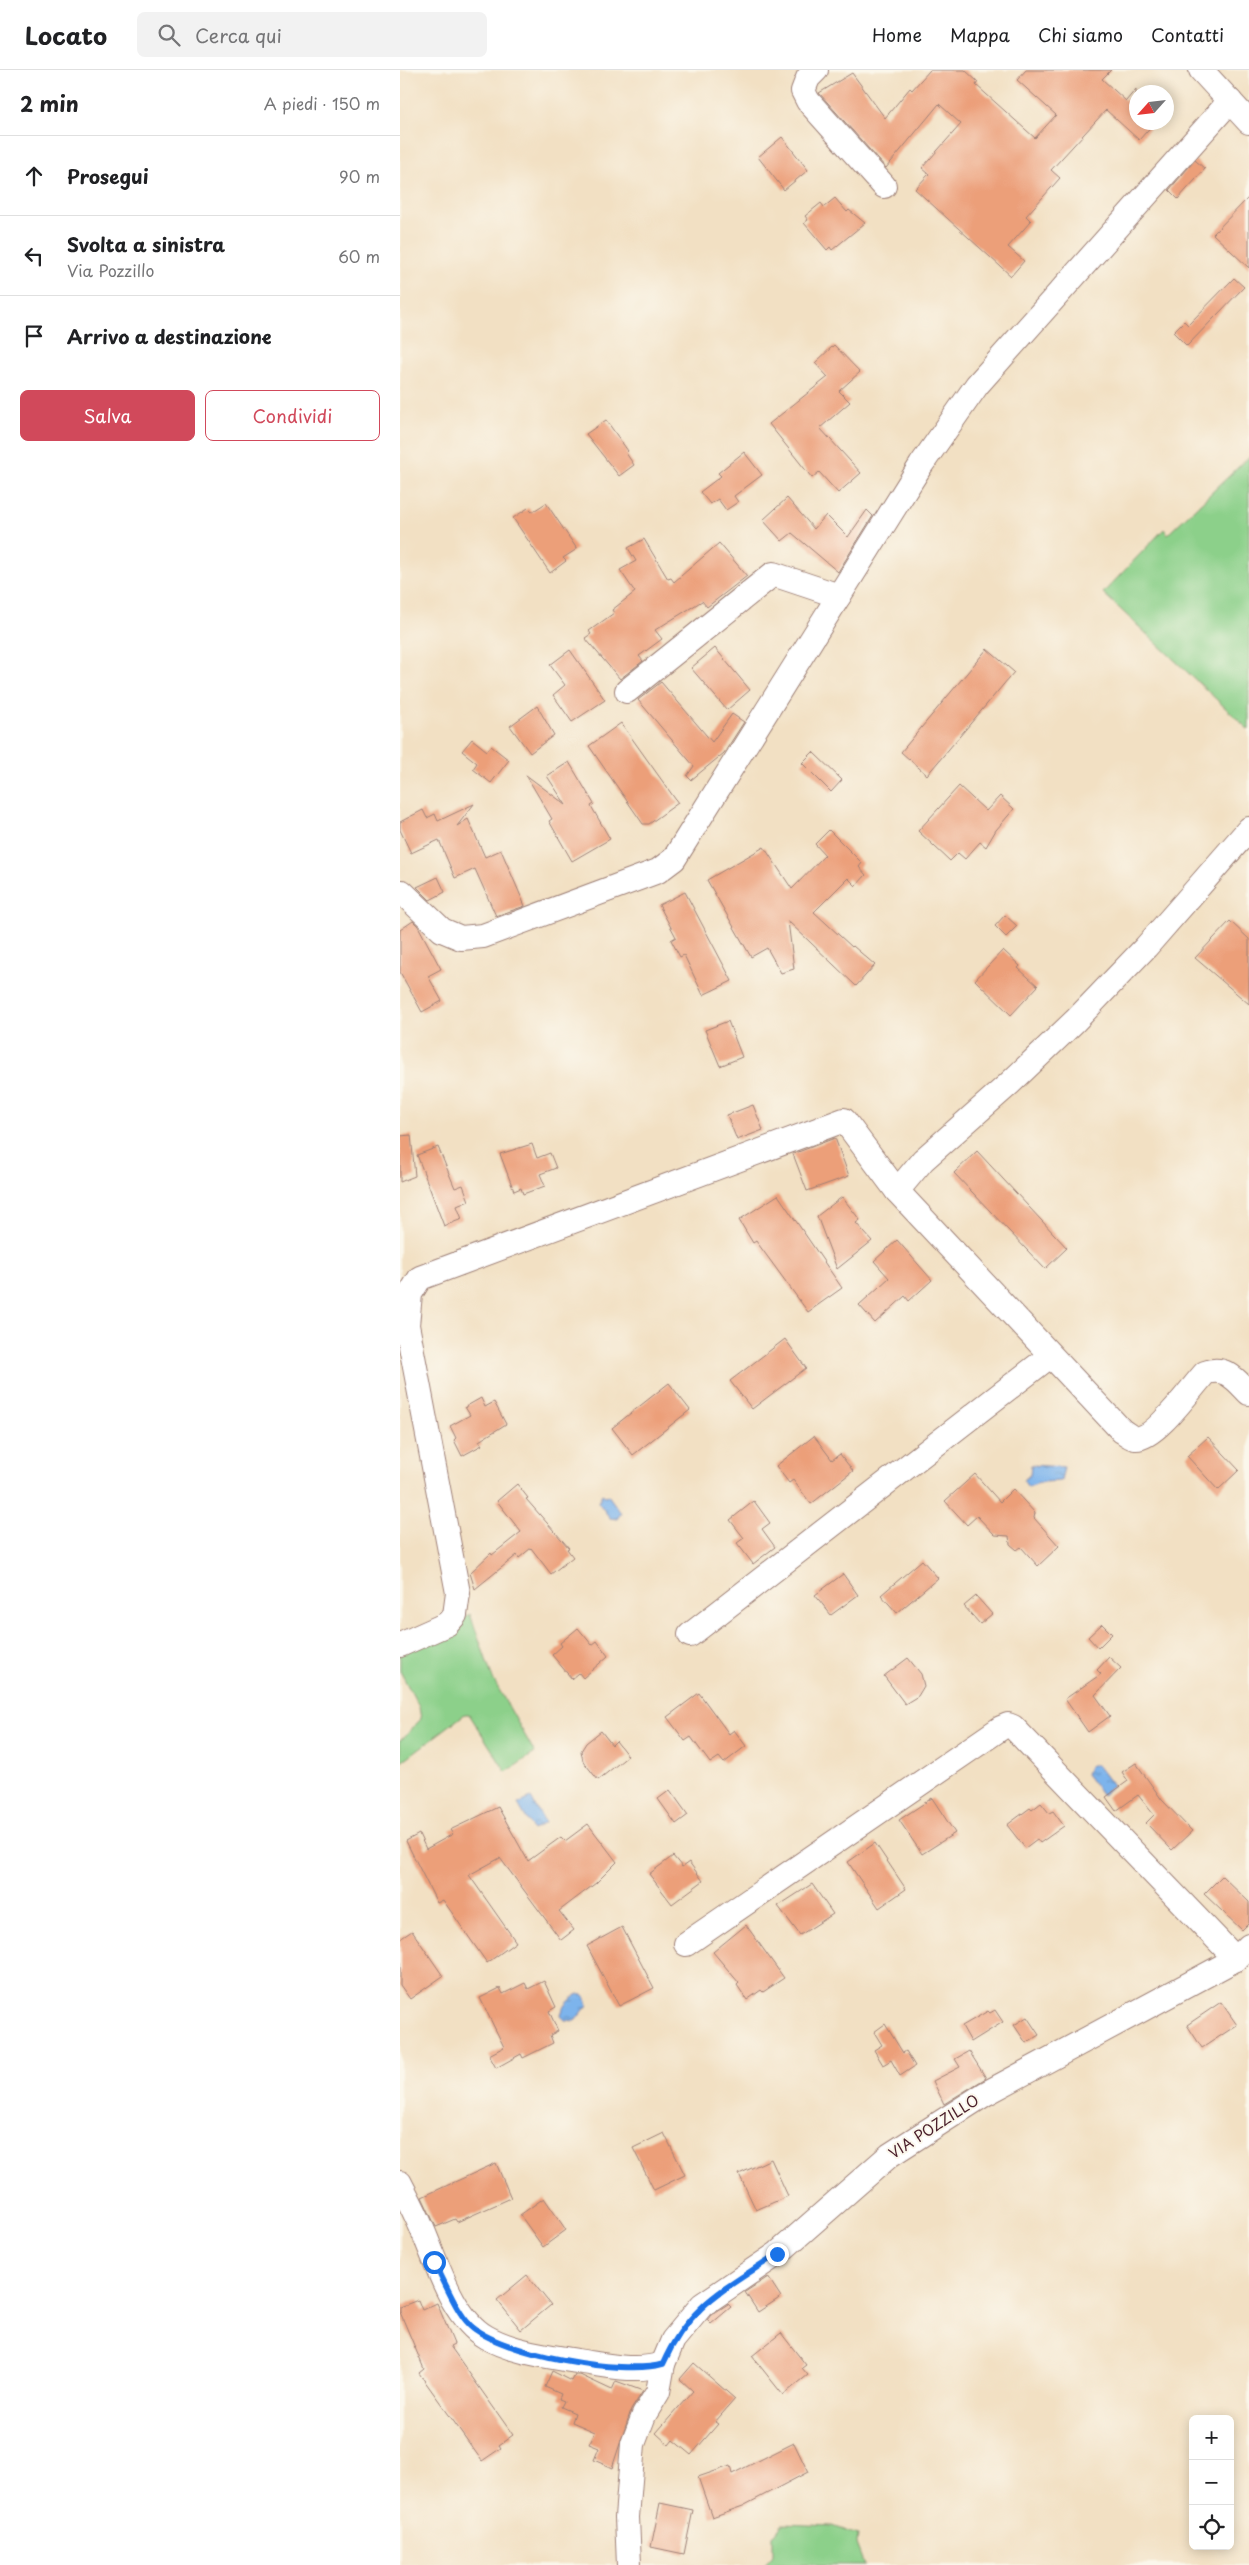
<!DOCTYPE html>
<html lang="it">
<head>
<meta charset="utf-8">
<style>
	:root { --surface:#fff; --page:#f2f2f2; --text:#202124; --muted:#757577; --line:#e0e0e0; --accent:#d1495b }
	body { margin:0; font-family:"Playpen Sans",sans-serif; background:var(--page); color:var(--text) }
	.controls { position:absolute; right:15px; bottom:15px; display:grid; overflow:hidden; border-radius:8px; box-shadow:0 2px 12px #0003 }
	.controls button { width:45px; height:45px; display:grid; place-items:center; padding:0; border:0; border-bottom:1px solid var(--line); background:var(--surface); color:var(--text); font:25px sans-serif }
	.compass { position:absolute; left:729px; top:15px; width:45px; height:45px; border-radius:50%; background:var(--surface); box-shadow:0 2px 12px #0003; rotate:243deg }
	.stop { position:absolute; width:15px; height:15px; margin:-11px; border:4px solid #1a73e8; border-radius:50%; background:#fff }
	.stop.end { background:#1a73e8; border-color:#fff; box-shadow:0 1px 5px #0008 }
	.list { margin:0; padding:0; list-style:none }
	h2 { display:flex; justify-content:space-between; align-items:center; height:65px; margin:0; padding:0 20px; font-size:21px }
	h2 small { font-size:16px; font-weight:400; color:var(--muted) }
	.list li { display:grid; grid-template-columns:32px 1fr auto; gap:15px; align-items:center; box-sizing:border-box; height:80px; padding:0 20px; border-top:1px solid var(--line) }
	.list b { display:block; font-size:19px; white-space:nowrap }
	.list p { margin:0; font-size:16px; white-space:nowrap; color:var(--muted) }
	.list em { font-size:16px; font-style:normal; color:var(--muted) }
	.actions { display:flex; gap:10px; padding:15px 20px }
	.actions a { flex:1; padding:11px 0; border:1px solid var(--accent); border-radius:8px; text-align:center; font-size:18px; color:var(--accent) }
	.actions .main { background:var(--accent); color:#fff }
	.icon { flex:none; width:28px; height:28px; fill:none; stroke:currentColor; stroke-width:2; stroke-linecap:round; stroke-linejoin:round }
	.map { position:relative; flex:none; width:849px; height:2495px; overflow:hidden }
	header { display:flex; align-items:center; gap:30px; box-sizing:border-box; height:70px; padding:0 25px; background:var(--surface); border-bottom:1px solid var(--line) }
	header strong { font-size:24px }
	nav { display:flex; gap:28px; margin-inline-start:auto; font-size:18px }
	.search { width:350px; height:45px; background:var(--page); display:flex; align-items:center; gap:12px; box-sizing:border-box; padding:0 18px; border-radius:8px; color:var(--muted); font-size:19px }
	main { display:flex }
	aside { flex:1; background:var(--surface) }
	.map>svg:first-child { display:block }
</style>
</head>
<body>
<header>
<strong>Locato</strong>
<div class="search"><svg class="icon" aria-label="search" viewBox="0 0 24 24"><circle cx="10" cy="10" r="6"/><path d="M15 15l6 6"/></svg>Cerca qui</div>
<nav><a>Home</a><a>Mappa</a><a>Chi siamo</a><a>Contatti</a></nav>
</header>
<main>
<aside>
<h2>2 min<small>A piedi · 150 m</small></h2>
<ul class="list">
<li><svg class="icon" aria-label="ahead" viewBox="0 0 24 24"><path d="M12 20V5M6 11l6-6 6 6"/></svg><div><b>Prosegui</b></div><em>90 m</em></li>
<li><svg class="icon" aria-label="left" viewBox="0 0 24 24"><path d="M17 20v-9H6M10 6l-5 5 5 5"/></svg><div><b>Svolta a sinistra</b><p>Via Pozzillo</p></div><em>60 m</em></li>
<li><svg class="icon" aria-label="arrive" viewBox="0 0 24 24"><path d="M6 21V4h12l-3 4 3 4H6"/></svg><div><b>Arrivo a destinazione</b></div></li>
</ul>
<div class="actions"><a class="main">Salva</a><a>Condividi</a></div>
</aside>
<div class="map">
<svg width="849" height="2495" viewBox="0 0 849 2495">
	<defs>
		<pattern id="water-ripples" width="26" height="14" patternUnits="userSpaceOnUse" patternTransform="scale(1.25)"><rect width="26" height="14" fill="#7db4ec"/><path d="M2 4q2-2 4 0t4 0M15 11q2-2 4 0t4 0" fill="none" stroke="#6892bf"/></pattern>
	</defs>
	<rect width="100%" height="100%" fill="#fbf7ec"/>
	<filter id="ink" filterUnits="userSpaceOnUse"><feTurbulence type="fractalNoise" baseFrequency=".02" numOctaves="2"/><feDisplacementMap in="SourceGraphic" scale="10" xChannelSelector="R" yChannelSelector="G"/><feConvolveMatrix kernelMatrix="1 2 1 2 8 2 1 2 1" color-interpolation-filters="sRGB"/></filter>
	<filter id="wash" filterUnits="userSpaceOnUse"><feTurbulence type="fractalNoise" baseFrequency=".0096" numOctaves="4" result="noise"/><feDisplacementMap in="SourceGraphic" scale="20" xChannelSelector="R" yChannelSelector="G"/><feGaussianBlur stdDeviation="1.12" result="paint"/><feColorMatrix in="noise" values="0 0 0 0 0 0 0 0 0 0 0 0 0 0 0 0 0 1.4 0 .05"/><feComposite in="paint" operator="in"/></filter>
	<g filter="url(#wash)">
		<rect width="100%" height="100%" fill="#f2e0c3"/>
		<g fill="#8cd08a" stroke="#6b785a">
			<path d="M849,387V660L703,523L764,459L768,464Z"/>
			<path d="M70,1544L93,1609L135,1683L106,1702L69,1644H65L0,1693V1671L21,1649L19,1637L0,1601V1583L49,1561Z"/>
			<path d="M382,2454L433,2456L458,2465L457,2474L465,2495H364L373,2485V2466Z"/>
		</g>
		<g fill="url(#water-ripples)" stroke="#646a8c">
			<path d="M631,1395L664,1397L661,1411L642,1412L628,1417L623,1410L630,1405Z"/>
			<path d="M202,1424L205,1426L208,1425L221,1443L217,1449L210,1448L198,1432Z"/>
			<path d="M692,1695H697L713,1716L702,1725L686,1704L689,1696Z"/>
			<path d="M131,1728L145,1753L133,1760L118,1734Z"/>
			<path d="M179,1924L185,1926L188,1935L175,1951L165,1950L161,1946C161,1938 172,1927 179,1924Z"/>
		</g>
		<g id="blocks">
			<g fill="#ec9f79">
				<path d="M530,0H565L578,12L576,15L635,68L656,45L617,10L626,0H711L702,9L726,31L736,19V52H755L739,70L706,40L651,100L660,108L626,146L631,151L608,177L624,191L611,206L515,119L529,104L522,98L561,54L539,34L486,98L419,23L452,3L485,48L510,18L512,20Z"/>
				<path d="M382,67L408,100L384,120L358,87Z"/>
				<path d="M795,90L805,99L778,129L769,120Z"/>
				<path d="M849,127V198L813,164Z"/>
				<path d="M435,128L447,142L449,140L465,153L432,180L430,177L427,180L404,153L408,150L405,146L421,133L424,137Z"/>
				<path d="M834,208L844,217L787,276L773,262L784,251L788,255Z"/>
				<path d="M434,275L460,302L439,321L450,332L420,358L461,403L438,423L419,402L412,408L369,354L428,307L415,293Z"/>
				<path d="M206,350L228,381L226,383L234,395L219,406L186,364Z"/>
				<path d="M344,382L362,405L334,426L338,432L326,440L318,429L310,434L300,422L321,406L318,403Z"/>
				<path d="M387,428L414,459L426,445L448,467L467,440L473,446L438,502L392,463L382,471L363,450Z"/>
				<path d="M146,433L177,479L163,488L166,491L150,503L113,448L128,438L132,442Z"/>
				<path d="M244,469L268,509L271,508L274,512L319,473L347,506L307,537L302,531L255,560L262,569L239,586L243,591L220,609L185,568L191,564L189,561L214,543L212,540L235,522L220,500L236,491L228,478Z"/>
				<path d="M315,578L350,620L327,640L291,598Z"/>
				<path d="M587,579L614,602L527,705L501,682Z"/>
				<path d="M170,580L205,630L172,652L153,625L165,615L150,595Z"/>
				<path d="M261,612L312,672L332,644L344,652L324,683L291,710L287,706L294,696L238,630Z"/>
				<path d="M137,636L154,665L130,683L110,656Z"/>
				<path d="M221,653L278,733L249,754H243L189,676Z"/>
				<path d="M72,669L87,681L91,676L109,690L91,713L73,699L77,693L62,681Z"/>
				<path d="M413,682L442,710L431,722L402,693Z"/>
				<path d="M169,692L194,734L191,736L210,769L172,791L149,751L152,749L126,705L166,735L147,706Z"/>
				<path d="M559,716L586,741L600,726L614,739L596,760L586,777L580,772L565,789L558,783L550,791L518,761Z"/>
				<path d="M74,734L57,756L68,749L85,787L101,780L125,836L96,846L75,799L55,808L39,770L11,783L0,760V752L23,740L27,748L35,744L38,751Z"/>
				<path d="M429,760L462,793L459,797L466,805L456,816L448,808L414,842L452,877L453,876L475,895L456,916L388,851L394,899L381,903L367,878L351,887L307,810L364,777L392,819L425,785L415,774Z"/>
				<path d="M38,807L45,822L30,830L17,817Z"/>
				<path d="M285,822L332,911L303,925L284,885L280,887L271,870L276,867L259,835Z"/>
				<path d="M605,845L617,856L606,867L595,856Z"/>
				<path d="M13,851L18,856L41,899L28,906L42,931L22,942L0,902V860Z"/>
				<path d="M830,851L849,869V934L795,888Z"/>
				<path d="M603,880L620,896L618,898L638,916L611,945L575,910Z"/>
				<path d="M328,951L342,987L320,996L305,960Z"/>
				<path d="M353,1035L363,1060L337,1070L327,1045Z"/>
				<path d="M11,1065L15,1106L0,1112V1066Z"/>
				<path d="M435,1068L449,1106L407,1121L393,1084Z"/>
				<path d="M132,1074L137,1088L150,1083L156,1098L140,1104L145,1116L123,1124L121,1118L114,1121L100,1084Z"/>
				<path d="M38,1077L55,1118L63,1115L69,1131L57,1136L62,1149L44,1156L17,1085Z"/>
				<path d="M577,1081L667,1178L645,1199L554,1103Z"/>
				<path d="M378,1125L442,1218L408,1242L356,1171L353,1173L339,1150Z"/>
				<path d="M442,1127L460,1150L456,1153L472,1171L437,1199L417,1146Z"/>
				<path d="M497,1170L532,1210L509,1231L505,1226L475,1253L459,1235L489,1208L474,1191Z"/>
				<path d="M385,1269L406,1298L352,1339L330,1311Z"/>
				<path d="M269,1313L290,1340L233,1385L212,1358Z"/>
				<path d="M81,1328L85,1337L94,1332L106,1354L79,1371L82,1375L62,1386L54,1370L56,1368L50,1356L70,1345L65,1337Z"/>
				<path d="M414,1366L432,1390L440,1384L453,1401L411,1434L393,1410L389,1413L376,1396Z"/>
				<path d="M808,1367L839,1400L818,1420L787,1386Z"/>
				<path d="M575,1404L600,1432L613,1419L635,1443L634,1448L659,1476L638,1496L621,1477L617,1480L610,1474L609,1466L595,1465L577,1446L567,1455L545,1431Z"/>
				<path d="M117,1414L128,1428L126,1429L169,1478L167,1479L173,1487L151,1504L131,1478L119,1488L117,1485L75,1519L70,1503L91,1483L92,1485L121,1462L97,1431Z"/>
				<path d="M354,1431L370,1453L362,1459L375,1477L353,1494L337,1473L344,1468L330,1450Z"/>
				<path d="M522,1490L538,1508L497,1543L481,1525Z"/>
				<path d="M443,1504L458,1525L431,1545L415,1525Z"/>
				<path d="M576,1526L592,1544L580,1554L564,1536Z"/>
				<path d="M702,1554L712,1564L698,1578L688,1567Z"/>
				<path d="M178,1558L192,1575L197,1571L208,1586L183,1608L179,1603L172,1609L152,1585L162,1576L160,1573Z"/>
				<path d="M709,1587L721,1598L695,1625L710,1646L688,1662L665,1629L701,1604L697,1600Z"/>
				<path d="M508,1588L521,1604L524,1616L518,1626L505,1634L484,1606Z"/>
				<path d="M299,1623L329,1664L334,1660L346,1676L324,1693L319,1687L310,1693L291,1667L285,1671L267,1647Z"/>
				<path d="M201,1661L212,1675L216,1671L228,1686L198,1710L183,1691L181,1681L186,1673Z"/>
				<path d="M736,1693L762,1730L792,1761L772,1780L746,1753L754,1745L738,1725L716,1741L706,1727L728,1711L722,1702Z"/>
				<path d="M270,1720L288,1745L276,1754L258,1729Z"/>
				<path d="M532,1728L555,1763L522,1784L499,1750Z"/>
				<path d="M641,1733L649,1743L653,1741L664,1756L640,1773L637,1769L625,1778L607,1755L630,1738L632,1740Z"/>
				<path d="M98,1737L128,1791L161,1767L165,1771L188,1754L217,1792L196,1813L159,1841L174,1860L161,1870L100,1788L69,1805L116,1872L87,1893L43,1830L37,1833L6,1771L19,1764L26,1779L53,1764L50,1760Z"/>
				<path d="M475,1773L506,1819L479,1838L448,1792Z"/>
				<path d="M273,1786L282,1797L289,1792L303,1811L272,1834L249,1804Z"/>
				<path d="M822,1806L849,1832V1853L842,1860L804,1824Z"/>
				<path d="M412,1814L433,1844L400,1865L378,1836Z"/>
				<path d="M346,1855L384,1908L363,1922L361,1920L347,1930L337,1915L339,1913L313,1882Z"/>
				<path d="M222,1857L254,1918L219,1936L187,1876Z"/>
				<path d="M12,1861L43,1906L10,1929L0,1915V1869Z"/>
				<path d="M144,1911L156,1937L149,1941L158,1961L150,1965L153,1973L123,1988L121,1984L96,1998L89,1985L104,1977L80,1928L100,1918L103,1924L125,1913L128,1919Z"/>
				<path d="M821,1932L837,1955L802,1978L787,1955Z"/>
				<path d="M595,1940L603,1952L571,1972L562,1956L588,1941L590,1943Z"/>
				<path d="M627,1947L639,1965L626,1973L614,1955Z"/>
				<path d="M485,1954L503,1983L506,1981L515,1996L500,2006L491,1990L483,1995L474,1980L482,1975L474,1962Z"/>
				<path d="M569,1981L586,2008L544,2034L533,2011L560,1997L555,1989Z"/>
				<path d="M264,2063L285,2105L254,2120L233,2078Z"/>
				<path d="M371,2089L388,2126L356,2140L339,2104Z"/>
				<path d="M96,2093L111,2128L57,2152L55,2149L36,2157L22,2127Z"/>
				<path d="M144,2128L166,2160L143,2177L120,2145Z"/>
				<path d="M127,2205L151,2235L121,2260L97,2230Z"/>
				<path d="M368,2207L381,2227L358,2242L345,2222Z"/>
				<path d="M18,2230L22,2240L37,2233L54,2274L50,2276L113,2365L99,2375L101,2378L82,2391L19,2303L24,2299L0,2242V2237Z"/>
				<path d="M328,2234L331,2237L311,2254L307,2250L311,2245Z"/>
				<path d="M381,2263L406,2295L402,2298L408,2305L383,2325L352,2286Z"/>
				<path d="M294,2293L335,2329L315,2352L318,2354L291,2385L273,2370L269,2375L256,2363L293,2321L280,2309Z"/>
				<path d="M152,2301L172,2311L175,2305H180L212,2320L216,2311L243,2321L231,2340L212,2398L194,2390L199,2378L189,2374L195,2362L172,2352L175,2343L161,2337L164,2331L159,2329L161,2324L145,2317Z"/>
				<path d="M394,2373L408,2402L343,2436L312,2447L298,2407L330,2396L332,2404Z"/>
				<path d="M260,2433L293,2440L284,2484L251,2477Z"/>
			</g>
		</g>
	</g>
	<g filter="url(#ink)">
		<use href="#blocks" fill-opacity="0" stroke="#9e8077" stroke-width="1"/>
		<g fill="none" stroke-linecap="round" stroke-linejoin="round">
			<defs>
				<g id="minor">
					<path d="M416,0L408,8L403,21L408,31L484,116"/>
					<path d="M801,0L849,52"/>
					<path d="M227,621L373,504L439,526"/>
					<path d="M2,822L42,860L61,868L83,866L258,801L274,789L521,395L577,315L830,31"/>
					<path d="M497,1121L523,1090L609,1014L675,951L746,877L849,759"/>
					<path d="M290,1565L650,1286"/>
					<path d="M0,1575L47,1554L55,1545L58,1523L7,1255L10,1224L20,1208L444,1050L497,1121L722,1361C726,1363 731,1368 735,1368C754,1371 792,1317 805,1303C825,1295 836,1310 849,1323"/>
					<path d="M286,1874L601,1658L608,1655L613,1657L836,1889"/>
					<path d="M0,2113C7,2127 14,2140 20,2154C36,2189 51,2247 86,2267C112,2282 148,2286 177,2291C205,2295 236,2303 263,2294"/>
					<path d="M229,2495L227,2447L233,2374L244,2345L258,2322L263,2294L273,2270L302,2235L377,2184L490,2085L585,2024L836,1889L849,1876"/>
				</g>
			</defs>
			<use href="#minor" stroke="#9e8077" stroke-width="26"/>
			<use href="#minor" stroke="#fff" stroke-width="24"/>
		</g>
	</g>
	<g fill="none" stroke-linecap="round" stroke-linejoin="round" filter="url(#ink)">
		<path stroke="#1a73e8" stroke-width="6" d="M34,2192C44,2210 56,2241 70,2255C100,2284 224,2306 263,2294C289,2234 326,2219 377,2184"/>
	</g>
	<g text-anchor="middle" stroke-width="4" stroke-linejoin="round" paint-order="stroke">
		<g font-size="15" fill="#4a1f2b" stroke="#fbf7ec">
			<text transform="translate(534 2057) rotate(-33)" y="5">VIA POZZILLO</text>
		</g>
	</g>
</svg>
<div class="controls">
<button>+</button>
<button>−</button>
<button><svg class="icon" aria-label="locate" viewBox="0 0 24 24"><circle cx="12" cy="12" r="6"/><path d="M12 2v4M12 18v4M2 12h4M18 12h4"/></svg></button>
</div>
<svg class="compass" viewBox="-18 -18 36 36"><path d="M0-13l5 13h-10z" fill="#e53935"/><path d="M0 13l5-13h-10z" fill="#757577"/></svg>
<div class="stop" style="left:34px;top:2192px"></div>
<div class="stop end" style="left:377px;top:2184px"></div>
</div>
</main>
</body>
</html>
